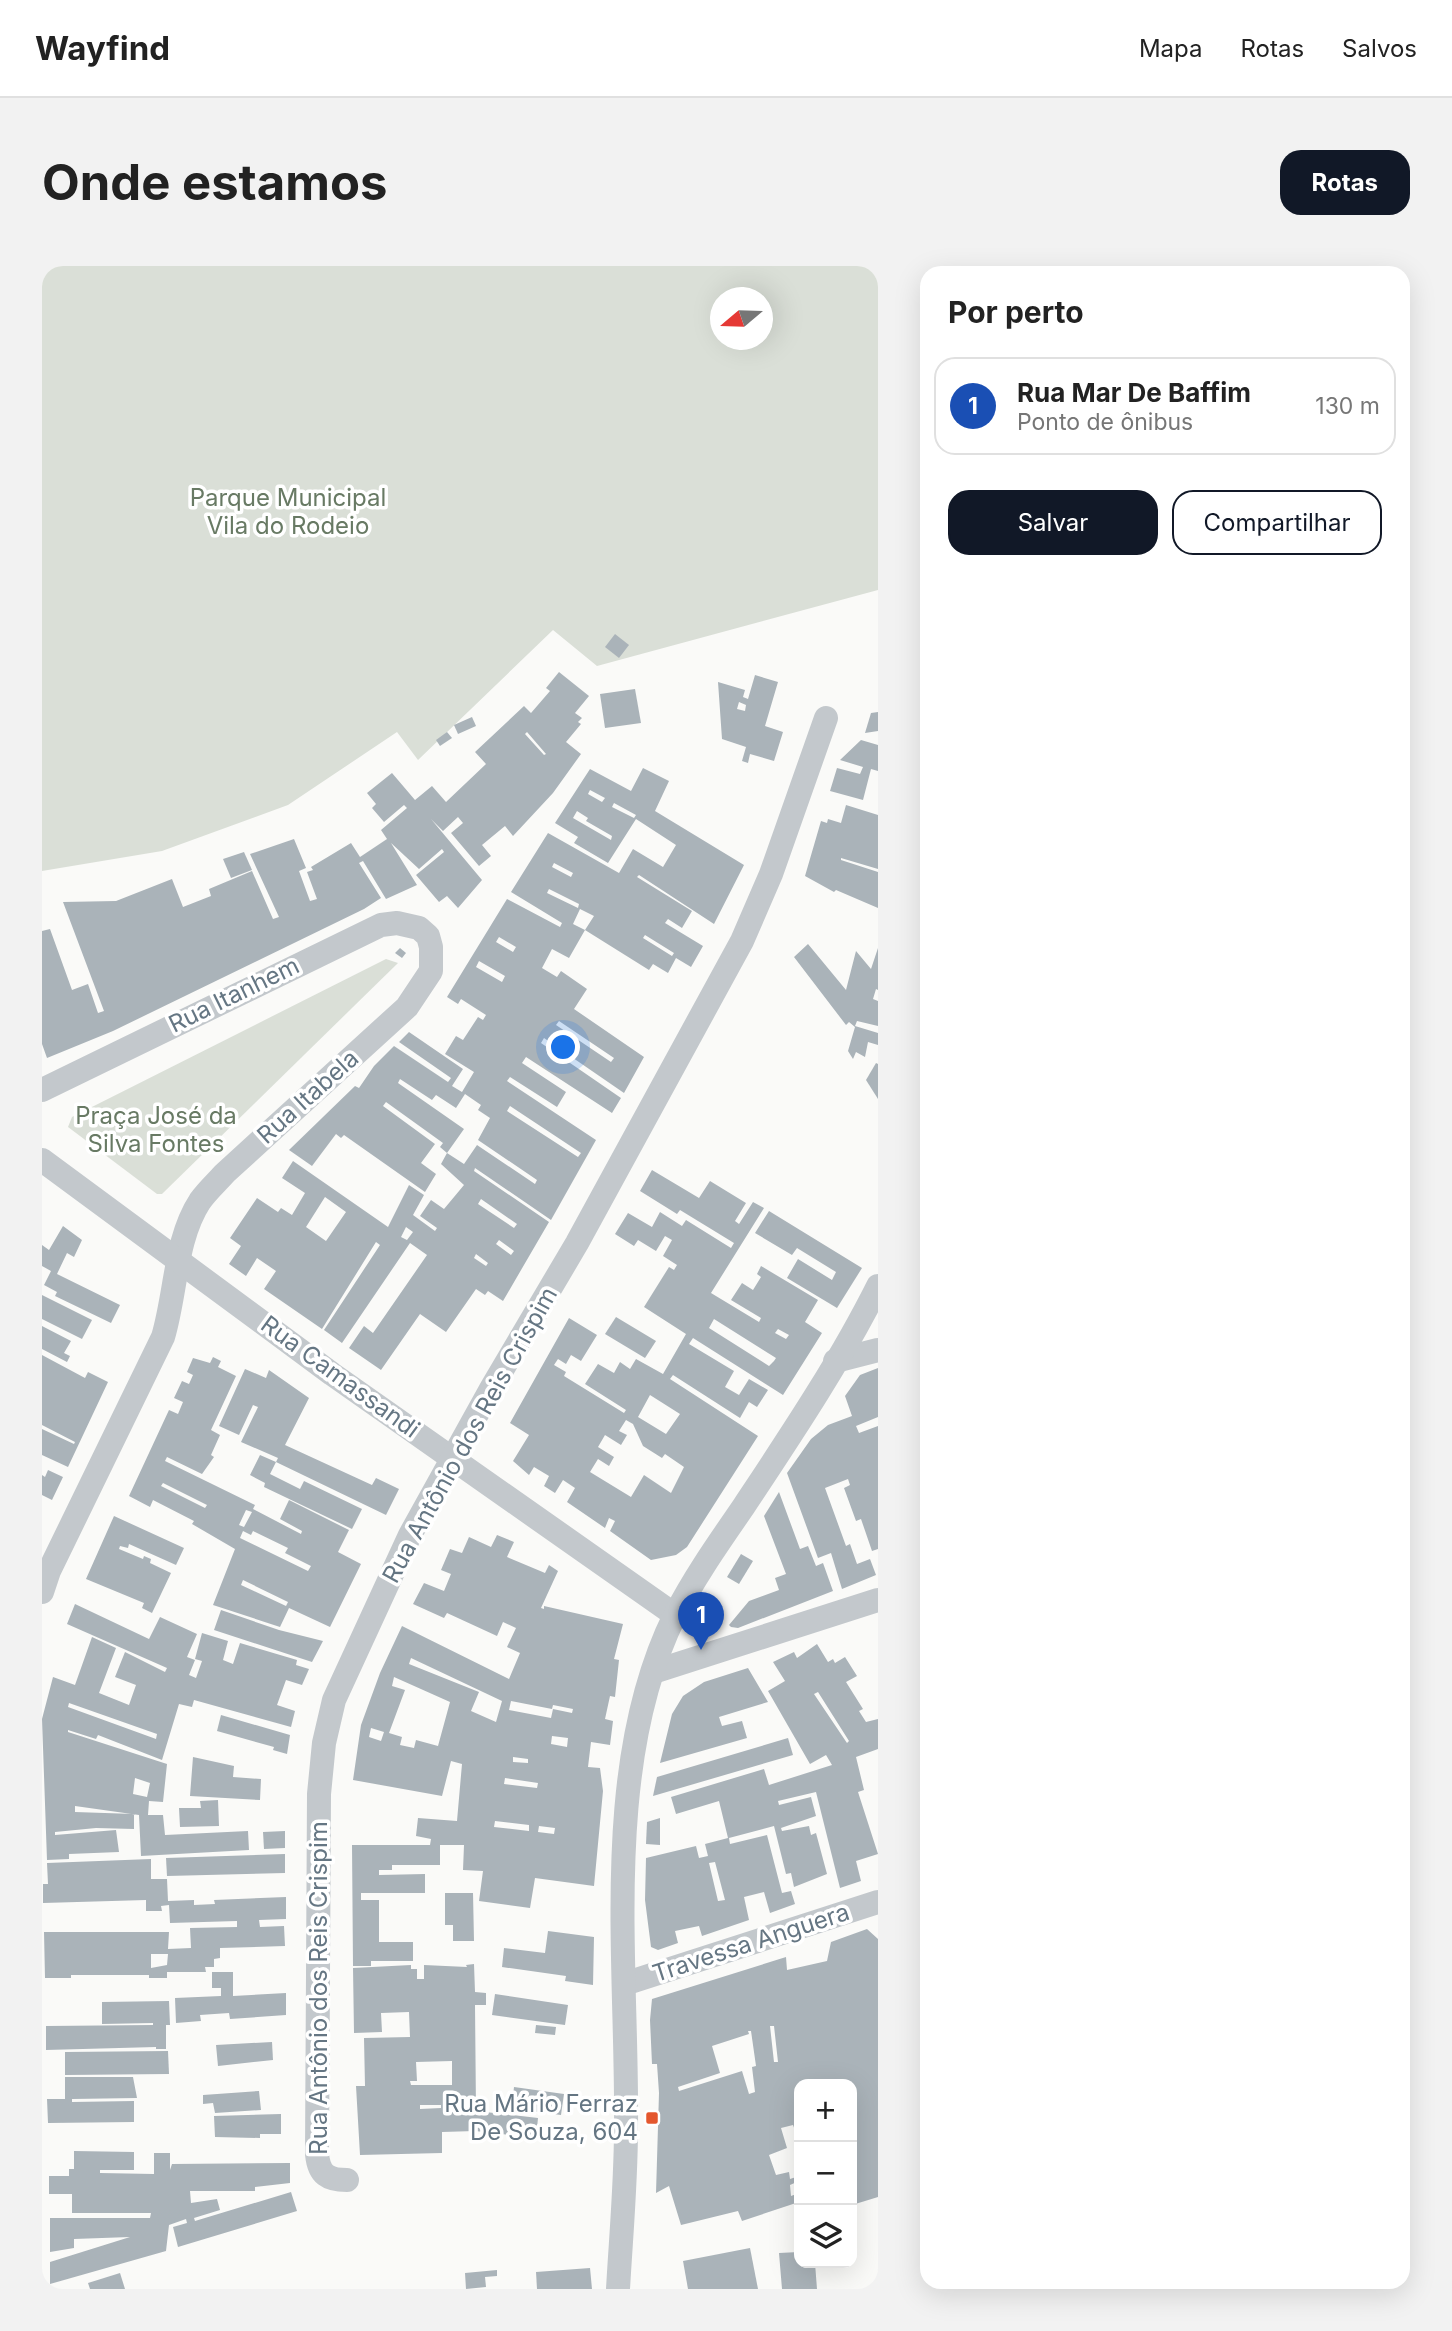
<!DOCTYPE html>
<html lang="pt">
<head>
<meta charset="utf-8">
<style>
	:root { --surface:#fff; --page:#f2f2f2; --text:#222; --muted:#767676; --line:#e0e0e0; --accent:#111827 }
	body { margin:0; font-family:Inter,sans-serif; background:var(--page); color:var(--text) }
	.controls { position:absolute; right:21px; bottom:21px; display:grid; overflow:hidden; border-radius:14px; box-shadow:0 7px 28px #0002 }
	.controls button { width:63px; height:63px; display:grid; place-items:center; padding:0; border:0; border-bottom:2px solid var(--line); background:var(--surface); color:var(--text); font:35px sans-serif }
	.compass { position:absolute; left:668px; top:21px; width:63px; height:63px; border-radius:50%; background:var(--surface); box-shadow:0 7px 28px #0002; rotate:251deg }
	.you { position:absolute; left:522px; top:782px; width:24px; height:24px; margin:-18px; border:5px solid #fff; border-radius:50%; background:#1a73e8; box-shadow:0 0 0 10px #1a73e833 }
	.badge { display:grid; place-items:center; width:46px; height:46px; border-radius:50%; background:var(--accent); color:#fff; font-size:23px; font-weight:700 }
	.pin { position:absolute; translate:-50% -58px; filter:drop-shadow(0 2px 4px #0008) }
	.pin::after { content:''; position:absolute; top:37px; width:24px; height:21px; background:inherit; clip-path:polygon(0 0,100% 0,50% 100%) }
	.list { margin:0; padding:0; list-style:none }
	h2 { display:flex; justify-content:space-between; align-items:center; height:91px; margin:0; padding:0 28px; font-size:30px }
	h2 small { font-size:23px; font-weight:400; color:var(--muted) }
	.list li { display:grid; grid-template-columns:46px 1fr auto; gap:21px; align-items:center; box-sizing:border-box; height:98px; margin:0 14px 14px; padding:0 14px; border:2px solid var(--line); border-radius:21px }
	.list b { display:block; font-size:26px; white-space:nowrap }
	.list p { margin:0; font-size:23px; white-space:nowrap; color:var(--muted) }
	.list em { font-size:23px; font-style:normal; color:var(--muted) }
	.actions { display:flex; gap:14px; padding:21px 28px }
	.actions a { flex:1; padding:16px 0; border:2px solid var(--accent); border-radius:21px; text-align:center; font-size:24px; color:var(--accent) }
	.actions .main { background:var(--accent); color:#fff }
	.icon { flex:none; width:38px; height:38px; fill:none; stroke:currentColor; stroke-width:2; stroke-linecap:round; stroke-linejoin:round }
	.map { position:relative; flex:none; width:836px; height:2023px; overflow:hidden; border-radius:21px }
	header { display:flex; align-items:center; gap:42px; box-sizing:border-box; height:98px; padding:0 35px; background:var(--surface); border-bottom:2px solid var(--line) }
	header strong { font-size:33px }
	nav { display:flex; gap:38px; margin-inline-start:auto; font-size:24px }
	.intro { display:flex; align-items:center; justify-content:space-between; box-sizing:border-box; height:168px; padding:0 42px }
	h1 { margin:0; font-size:49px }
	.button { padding:18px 32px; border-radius:21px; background:var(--accent); color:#fff; font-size:24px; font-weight:700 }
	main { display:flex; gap:42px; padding:0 42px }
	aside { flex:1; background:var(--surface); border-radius:21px; box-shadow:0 7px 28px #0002 }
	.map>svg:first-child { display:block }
</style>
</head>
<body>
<header>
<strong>Wayfind</strong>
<nav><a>Mapa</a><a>Rotas</a><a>Salvos</a></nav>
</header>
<div class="intro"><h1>Onde estamos</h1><a class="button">Rotas</a></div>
<main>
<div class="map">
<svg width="836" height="2023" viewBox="0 0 836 2023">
	<rect width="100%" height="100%" fill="#fafaf8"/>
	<g fill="#dadfd7" fill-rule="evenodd">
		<path d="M0,0H836V324L555,400L511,364L376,494L355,466L246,539L120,585L0,605ZM678,32H720V74H678Z"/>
		<path d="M344,693L356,697L120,928H115L26,861L30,851Z"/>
	</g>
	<g fill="#aab3b9" fill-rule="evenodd">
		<path d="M573,368L587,379L577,392L563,381Z"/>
		<path d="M517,406L547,430L533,447L540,452L536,456L539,458L524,476L539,488L511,527L471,570L463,560L440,579L449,590L437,600L409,567L421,557L416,551L401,565L389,553L440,614L416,642L405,630L397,636L374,609L402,586L400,583L377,603L349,577L375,619L344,633L321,595L317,597L339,632L322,643L71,765L5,792L0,778V665L8,663L30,724L46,718L56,747L62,745L21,636L74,635L130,613L141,641L169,630L167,623L210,605L231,653L237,651L208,588L252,573L264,602L257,605L268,635L275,633L265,606L271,604L269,601L309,577L318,591L345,573L339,564L365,542L362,539L342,556L330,542L334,538L325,527L350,507L373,534L390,520L404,536L444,498L433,486L482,440L489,447L508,425L504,422ZM485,466L504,488L502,489L483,468Z"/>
		<path d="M713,409L736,416L723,460L741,466L732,495L708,488L706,497L700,495L704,481L680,473L676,416L703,424L701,431L706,433ZM697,436L704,439L703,445L695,443Z"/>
		<path d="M593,423L599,457L563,462L558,428Z"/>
		<path d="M836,446V465L823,467L829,447Z"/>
		<path d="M430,451L434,460L416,468L412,459Z"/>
		<path d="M405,466L410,472L398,480L394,474Z"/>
		<path d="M819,474L836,479V505L829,503L821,534L788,525L795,502L818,508L821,501L798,494Z"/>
		<path d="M601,502L627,515L613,545L702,599L672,658L597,609L595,611L650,645L640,662L626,653L623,657L661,680L649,701L634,692L626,707L611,698L607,704L543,664L527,692L510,683L500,702L515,711L519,705L545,723L532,743L602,791L582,827L502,772L499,777L579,832L570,847L484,791L480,797L524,826L515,841L468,811L465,815L554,874L509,954L433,902L432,905L507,956L461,1035L446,1025L443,1029L434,1023L404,1066L378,1048L339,1104L307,1082L322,1060L331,1067L385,989L368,977L300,1077L282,1064L338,979L334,976L280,1063L222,1023L234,1005L215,992L204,1010L187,998L199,980L188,972L215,932L236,946L239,942L250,949L263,927L240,912L251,895L346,961L367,919L382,929L371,949L393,965L395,962L378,950L389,934L402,943L422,919L399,898L405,887L398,881L401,877L344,836L341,840L393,878L379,897L394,908L383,926L302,869L299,872L294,868L270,900L247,884L313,820L317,822L332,800L352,780L406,816L409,812L357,776L367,766L421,803L410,820L420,826L432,806L403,788L414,770L421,774L436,751L441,754L444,749L419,733L416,738L405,731L465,633L518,661L520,657L469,626L506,567L577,607L591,583L621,601L634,579L594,553L566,597L532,577L536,571L513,557L548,503L589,525ZM548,524L563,532L560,536L546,528ZM572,537L594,549L592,552L570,541ZM535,545L546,552L544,555L570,570L569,574L531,552ZM512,597L531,607L529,611L510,601ZM507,623L537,638L536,642L505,627ZM538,643L552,650L543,664L531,658ZM603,669L632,687L630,690L601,672ZM457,671L474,681L471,686L454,676ZM437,695L463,710L460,716L434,701ZM517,755L572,792L569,796L514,759ZM358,813L390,834L394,829L414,842L423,828L439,839L436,844L448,852L436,874L495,914L493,918L435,879L422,898L405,887L422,863L356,817ZM468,840L539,887L536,891L465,845ZM283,931L304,946L284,975L264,961ZM439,933L475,958L472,962L436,938ZM364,961L371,966L365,974L359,971ZM457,974L472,985L469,989L454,978ZM434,988L446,997L444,1000L432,992Z"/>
		<path d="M804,539L836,549V603L799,592V594L836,606V642L794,624L792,626L763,610L779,555L785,557L786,553L799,557Z"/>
		<path d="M202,586L210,604L189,612L181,593Z"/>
		<path d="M766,678L804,724L814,685L829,703L836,682V724L834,723L831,733L836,735V760L815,755L813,760L836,767V779L826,776L823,791L814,786L811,793L806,785L813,761L807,756L804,759L752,691Z"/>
		<path d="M358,682L364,687L360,692L353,687Z"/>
		<path d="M834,797L836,798V833L824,814Z"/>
		<path d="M610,904L657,932L668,915L704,937L693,955L697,958L711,936L722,942L669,1027L717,1056L719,1052L689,1034L700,1017L711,1024L719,1011L715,1008L719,1000L776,1034L763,1056L780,1067L741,1129L651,1072L647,1078L692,1105L683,1121L697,1129L707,1113L726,1124L715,1141L707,1136L698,1152L631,1109L628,1113L716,1170L645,1281L634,1289L609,1294L568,1265L573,1255L567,1252L563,1262L525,1236L533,1222L521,1214L513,1227L502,1220L507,1210L492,1201L487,1209L471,1195L487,1169L468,1157L527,1052L555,1069L539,1095L529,1089L524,1098L516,1093L512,1099L524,1106L522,1110L582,1147L584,1144L543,1118L556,1098L572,1107L578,1096L588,1103L594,1093L621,1108L644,1068L602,1041L627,1001L632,1004L635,999L621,990L630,974L623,970L614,985L596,974L592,980L573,968L586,947L610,961L618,946L640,960L644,954L689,982L692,977L638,944L635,948L598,925ZM672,1053L734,1092L732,1095L727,1100L667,1062ZM736,1063L747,1069L744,1073L733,1067ZM608,1129L638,1148L624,1168L596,1151ZM584,1154L591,1158L601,1180L620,1192L623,1188L642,1201L629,1227L602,1209L589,1231L548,1206L556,1193L567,1200L572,1191L556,1181L563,1169L579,1179L585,1169L577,1165Z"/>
		<path d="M727,945L820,1002L795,1042L745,1012L756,993L790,1014L794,1006L755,982L750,989L713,967Z"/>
		<path d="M21,960L40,974L32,991L25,987L15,1008L78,1039L69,1057L13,1030L15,1026L2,1019L9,1005L0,1000V979L7,984Z"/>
		<path d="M0,1029L50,1054L40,1073L0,1053Z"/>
		<path d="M574,1051L614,1075L603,1092L563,1068Z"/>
		<path d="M0,1060L29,1075L22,1087L28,1090L25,1096L0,1083Z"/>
		<path d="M0,1089L43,1112L46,1106L66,1116L26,1201L0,1189V1163L32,1178L33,1176L0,1159Z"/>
		<path d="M171,1091L179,1095L176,1101L194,1110L169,1164L178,1169L169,1189L172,1191L160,1208L125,1191L123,1195L213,1239L211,1243L259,1268L260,1265L238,1253L247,1234L307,1264L296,1286L319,1298L288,1361L247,1342L238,1361L171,1339L193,1283L150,1258L152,1255L111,1234L108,1241L87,1230L127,1144L136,1148L141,1136L132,1132L140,1115L147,1118L151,1109L145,1106L151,1092L168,1097ZM121,1217L165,1239L163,1242L119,1220ZM204,1244L210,1246L202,1261L197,1259ZM201,1265L209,1269L211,1265L246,1282L243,1287L269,1300L266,1305L198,1272ZM201,1314L246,1336L244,1340L199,1319Z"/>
		<path d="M836,1102V1151L814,1160L817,1167L836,1160V1283L830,1285L819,1253L814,1255L802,1222L808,1219L806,1213L783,1222L804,1280L808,1278L815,1298L828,1293L834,1309L800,1323L789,1287L776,1292L745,1207L769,1173L786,1159L810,1150L803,1130L818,1109Z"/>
		<path d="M203,1103L224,1112L227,1104L267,1132L243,1179L330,1219L334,1212L357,1223L344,1249L234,1196L228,1208L258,1223L262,1215L320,1243L310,1263L222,1221L223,1217L208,1209L218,1189L234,1196L236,1192L199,1176L216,1141L211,1139L197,1169L177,1160Z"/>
		<path d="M6,1204L21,1211L10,1234L0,1229V1209L3,1211Z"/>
		<path d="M737,1226L758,1283L766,1280L774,1300L781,1297L791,1325L696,1362L689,1361L687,1359L707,1335L737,1324L733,1312L744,1308L722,1250Z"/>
		<path d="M72,1250L142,1282L134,1299L87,1278L86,1282L78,1280L77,1283L101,1293L102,1290L109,1293L108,1297L129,1307L110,1347L100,1342L102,1337L44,1313Z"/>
		<path d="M455,1269L472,1276L465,1291L503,1307L507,1299L516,1305L499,1342L502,1343V1340L581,1358L572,1393L577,1394L573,1431L568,1430L563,1453L571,1455L568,1479L549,1476L546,1501L558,1502L561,1525L552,1620L493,1612L488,1642L437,1635L441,1605L421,1604L422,1579H398V1599H350V1604H337V1609L383,1608V1627H319V1634H337V1676H371V1695H329V1700H311L310,1579H388L389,1573L374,1570L376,1552L415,1555L420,1498L409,1495L400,1530L311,1514L319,1459L338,1407L360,1360L467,1413L478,1387L465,1381L474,1362L461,1356L455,1370L405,1347L402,1352L371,1338L382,1317L402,1325L409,1308L399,1304L408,1283L420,1287L427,1271L449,1281ZM369,1392L460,1435L454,1456L429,1445L437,1426L367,1398ZM352,1411L408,1436L396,1480L374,1474L372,1482L358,1479L360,1471L347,1467L363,1424L350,1420ZM469,1435L510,1443L511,1439L531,1443L530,1447L511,1443L509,1452L467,1444ZM329,1462L342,1466L339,1475L327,1471ZM510,1470L526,1472L525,1481L509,1478ZM471,1491L486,1493V1497L471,1496ZM463,1512L496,1517L495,1522L462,1518ZM453,1555L487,1559V1565L452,1561ZM497,1560L513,1562L512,1568L496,1566Z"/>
		<path d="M699,1288L711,1295L697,1318L685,1311Z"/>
		<path d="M33,1338L107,1373L118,1351L155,1368L145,1391L153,1394L147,1409L154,1412L160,1395L153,1393L160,1367L186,1375L181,1394L191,1398L198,1377L255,1394L254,1399L267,1403L260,1419L244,1414L235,1439L253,1445L249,1461L152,1434L150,1441L137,1438L120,1494L56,1469L54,1473L26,1464V1466L125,1498L121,1536L107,1535L106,1549H121L123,1569L206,1565L207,1584L99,1590L97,1549L33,1540V1546L92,1548V1563L54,1562L13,1566V1569L74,1564L77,1586L27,1588V1593L5,1594L0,1453L11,1411L33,1419L50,1371L74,1382L57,1427L87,1439L94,1419L73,1411L83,1386L123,1406L125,1402L25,1358ZM27,1437L115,1468L114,1473L26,1441ZM93,1512L108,1517L105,1531L91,1528Z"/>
		<path d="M179,1344L237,1364L281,1375L270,1396L172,1364Z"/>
		<path d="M775,1378L786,1396L791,1393L793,1397L803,1391L815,1410L804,1416L821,1443L817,1445L824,1456L836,1453V1483L814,1491L822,1524L816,1526L836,1588L814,1595L819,1615L798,1622L774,1526L736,1535L737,1539L769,1531L774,1550L739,1562L740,1565L767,1560L769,1569L774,1567L785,1608L752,1621L749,1607L744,1608L732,1560L687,1572L688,1578L725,1569L740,1627L749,1625L753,1638L728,1647L722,1626L702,1631L707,1654L660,1670L657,1660L633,1665L636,1677L616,1684L609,1681L603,1634L604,1592L654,1580L657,1592L666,1590L663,1578L686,1572L677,1535L634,1548L629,1531L722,1503L727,1519L790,1499L784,1489L768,1498L726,1425L743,1415L731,1396L752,1386L755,1392ZM776,1426L807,1475L805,1477L772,1428ZM673,1596L683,1634L676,1635L667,1597Z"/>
		<path d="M706,1402L726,1436L677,1451L680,1460L700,1455L705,1472L618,1497L630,1448L641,1430L662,1416Z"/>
		<path d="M179,1449L248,1469L245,1488L231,1484L232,1481L175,1465Z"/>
		<path d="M746,1472L751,1489L611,1530L615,1511Z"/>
		<path d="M151,1491L192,1500L191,1511L219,1513L218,1534L148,1530Z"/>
		<path d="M176,1534L177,1560L138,1561L137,1542H159L158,1535Z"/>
		<path d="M618,1552V1579L604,1578L605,1556Z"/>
		<path d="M243,1565V1582L222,1583L221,1566Z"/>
		<path d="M243,1588V1607L125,1610L124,1592Z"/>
		<path d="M109,1593V1613H125L126,1635L152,1634V1639L173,1638L172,1634L244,1631V1653L217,1654L218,1661L242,1660L243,1680L178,1682V1692L172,1693V1701H163L164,1706H125V1712H107V1709H29V1712H3L2,1666H127L126,1683L149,1682L148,1662L195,1661V1655L128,1657L127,1639L119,1640L120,1645H104V1634L1,1637V1618H6L5,1597ZM109,1688H126L125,1699L109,1702Z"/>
		<path d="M403,1627H431L432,1675H411V1659H403Z"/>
		<path d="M825,1663L836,1673V1931L810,1939V1818H757V1875L751,1859L739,1862L745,1882L727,1889L734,1909L747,1906L748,1913L757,1910V1915L748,1919L749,1930L757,1927V1936L700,1955L696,1945L639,1959L627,1920L614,1927L617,1827L615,1798H610L608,1754L610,1733L744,1691L745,1704L785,1695L789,1676ZM728,1760H732L736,1796H732ZM706,1765H709L714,1800L710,1801L713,1826L707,1828L700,1805L637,1825L636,1821L678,1807L670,1780L707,1768Z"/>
		<path d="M506,1665L552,1671L551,1719L523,1715L524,1710L460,1701L462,1682L503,1687Z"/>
		<path d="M432,1698L433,1726L444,1727V1739H433L434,1845L496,1852L494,1872L433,1865L400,1866V1887L318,1889L314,1820H323L322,1772L368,1771L367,1746L339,1747L340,1766L312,1767L311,1702L369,1699V1703H375V1713H382V1699L425,1701L424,1699ZM410,1795V1819H369L368,1815H375L374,1796ZM378,1839H399V1842L378,1843Z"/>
		<path d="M170,1706H191V1730L244,1727V1749L188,1753L187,1747L158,1749L159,1755L134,1757L133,1732L179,1730V1722H170Z"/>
		<path d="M453,1728L526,1739L523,1759L450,1749Z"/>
		<path d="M127,1735L128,1759H124V1783H114V1781L4,1784V1760L111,1759V1757L60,1758V1736Z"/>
		<path d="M494,1759L514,1761L513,1769L493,1767Z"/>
		<path d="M230,1776L231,1794L176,1800L174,1779Z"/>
		<path d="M126,1785L127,1808L23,1809V1786Z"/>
		<path d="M23,1811H91L95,1832L30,1833V1836L92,1835V1856L6,1857L5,1833H23Z"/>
		<path d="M472,1821L522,1828L519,1849L464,1842L465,1829L471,1830Z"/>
		<path d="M217,1825L219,1844L173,1847L171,1837L161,1838V1829Z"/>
		<path d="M239,1848V1868H218V1872L173,1871L172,1850Z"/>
		<path d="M32,1885L92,1886V1904H58V1907L112,1908V1887H128V1904L130,1898L248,1897V1917L213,1921V1925H148L149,1937L175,1933L178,1944L152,1952L153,1955L249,1926L255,1945L136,1981L131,1961L145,1957L144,1953L127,1959L124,1985L8,2018V1996L88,1971L32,1973V1982L8,1986V1952H108L109,1947H30V1928H7V1910H27V1903H32Z"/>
		<path d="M708,1982L716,2023H646L641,1995Z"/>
		<path d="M757,1986V1997H773L775,2023H740L737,1987Z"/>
		<path d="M548,2002L550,2023H495L494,2006Z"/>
		<path d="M455,2004V2010L443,2011L444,2021L424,2023L423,2007Z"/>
		<path d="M78,2007L83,2023H48L46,2017Z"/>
	</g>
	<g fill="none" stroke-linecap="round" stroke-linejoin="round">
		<g stroke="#c3c8cc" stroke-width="24">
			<path d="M0,824L339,659L355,657L377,662L386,670L389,681V705L365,741L183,907C175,916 165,925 158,935C133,973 134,1028 121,1071L7,1305L0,1326"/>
			<path d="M0,894L290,1108L633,1349"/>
			<path d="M793,1095L836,1084"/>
			<path d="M611,1406L836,1334"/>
			<path d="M582,1718L836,1636"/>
			<path d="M305,1914C286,1914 277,1909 275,1888L277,1528L282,1477L292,1434L368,1269L450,1121L535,977L700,675L729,608L784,452"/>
			<path d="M576,2023C579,1970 584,1916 584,1862C586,1699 558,1500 633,1349C653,1310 678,1275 702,1240C749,1169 798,1096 836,1020"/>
		</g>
	</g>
	<rect fill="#e4572e" stroke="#fff" stroke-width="2.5" x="603" y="1845" width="14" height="14" rx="3.5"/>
	<g text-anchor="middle" stroke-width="7" stroke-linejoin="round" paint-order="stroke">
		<g font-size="24" fill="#687a64" stroke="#fff">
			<text x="246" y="240">Parque Municipal<tspan x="246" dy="28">Vila do Rodeio</tspan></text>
			<text x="114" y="858">Praça José da<tspan x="114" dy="28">Silva Fontes</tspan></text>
		</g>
		<g font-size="24" fill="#657683" stroke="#fff">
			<text transform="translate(192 729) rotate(-26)" y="8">Rua Itanhem</text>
			<text transform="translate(266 831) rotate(-42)" y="8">Rua Itabela</text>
			<text transform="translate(298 1111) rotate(36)" y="8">Rua Camassandi</text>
			<text transform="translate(428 1169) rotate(-61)" y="8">Rua Antônio dos Reis Crispim</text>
			<text transform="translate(709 1677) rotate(-18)" y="8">Travessa Anguera</text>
			<text transform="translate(277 1722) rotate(-90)" y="8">Rua Antônio dos Reis Crispim</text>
		</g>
		<g font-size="24" fill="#657683" stroke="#fff" text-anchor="end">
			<text x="596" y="1846">Rua Mário Ferraz<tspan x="596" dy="28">De Souza, 604</tspan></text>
		</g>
	</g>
</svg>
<div class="controls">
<button>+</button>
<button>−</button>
<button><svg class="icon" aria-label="layers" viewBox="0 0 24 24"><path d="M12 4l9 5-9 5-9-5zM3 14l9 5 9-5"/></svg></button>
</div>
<svg class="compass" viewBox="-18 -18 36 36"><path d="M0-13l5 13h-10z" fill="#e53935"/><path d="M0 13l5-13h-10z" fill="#767676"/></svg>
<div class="you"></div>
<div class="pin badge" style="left:659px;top:1384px;background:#1a4fb4">1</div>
</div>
<aside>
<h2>Por perto<small></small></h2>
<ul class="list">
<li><span class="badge" style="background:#1a4fb4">1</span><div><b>Rua Mar De Baffim</b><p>Ponto de ônibus</p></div><em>130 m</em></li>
</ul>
<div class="actions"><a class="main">Salvar</a><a>Compartilhar</a></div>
</aside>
</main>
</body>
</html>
